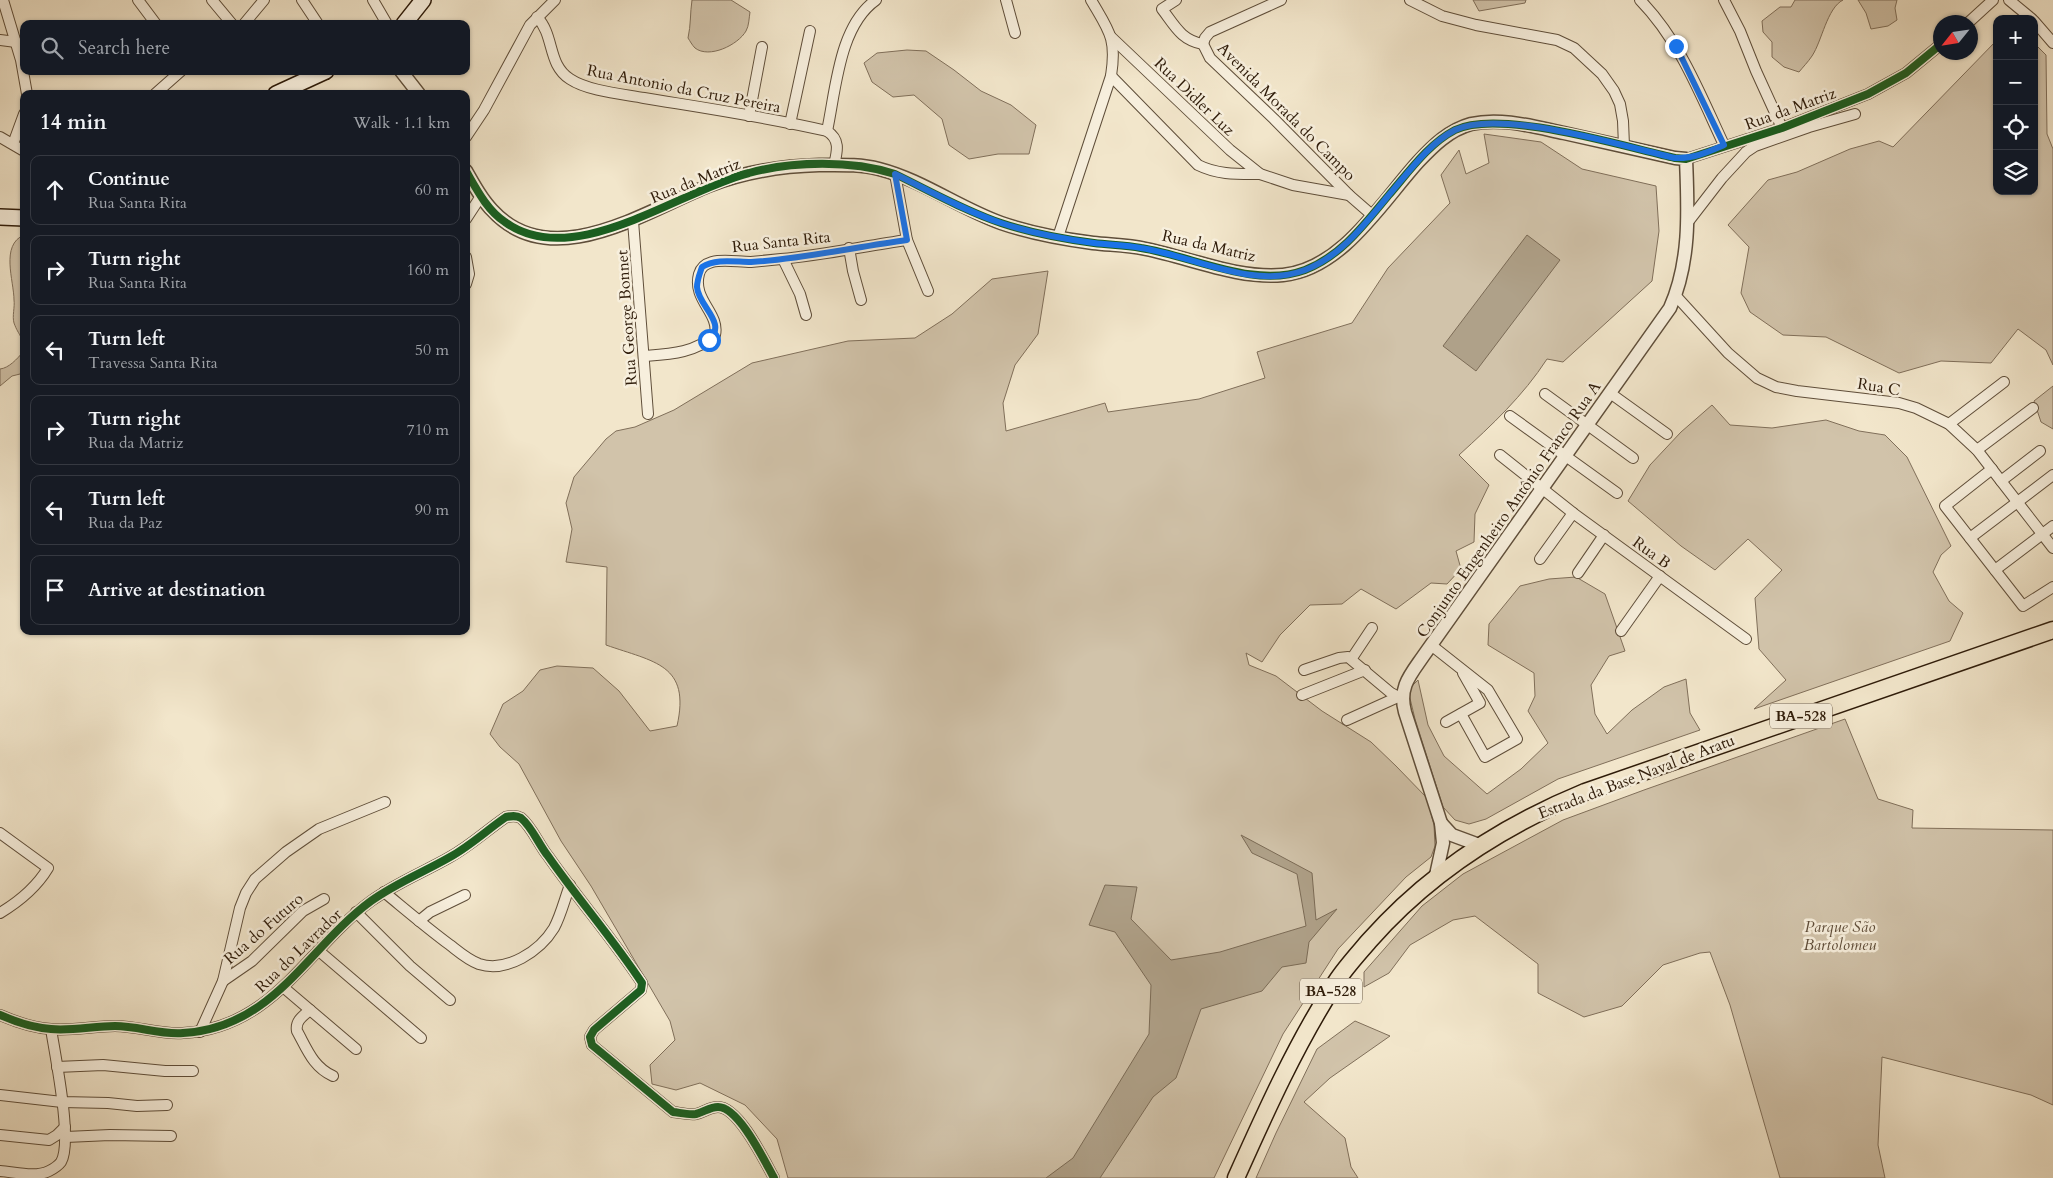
<!DOCTYPE html>
<html lang="en">
<head>
<meta charset="utf-8">
<style>
	:root { --surface:#171b24; --page:#20242c; --text:#f1f3f6; --muted:#9ea1a6; --line:#363941 }
	body { margin:0; font-family:Cardo,serif; background:var(--page); color:var(--text) }
	.controls { position:absolute; right:15px; top:15px; display:grid; overflow:hidden; border-radius:10px; box-shadow:0 1px 4px #0004 }
	.controls button { width:45px; height:45px; display:grid; place-items:center; padding:0; border:0; border-bottom:1px solid var(--line); background:var(--surface); color:var(--text); font:25px sans-serif }
	.compass { position:absolute; left:1933px; top:15px; width:45px; height:45px; border-radius:50%; background:var(--surface); box-shadow:0 1px 4px #0004; rotate:240deg }
	.stop { position:absolute; width:15px; height:15px; margin:-11px; border:4px solid #1a73e8; border-radius:50%; background:#fff }
	.stop.end { background:#1a73e8; border-color:#fff; box-shadow:0 1px 5px #0008 }
	.list { margin:0; padding:0; list-style:none }
	h2 { display:flex; justify-content:space-between; align-items:center; height:65px; margin:0; padding:0 20px; font-size:21px }
	h2 small { font-size:16px; font-weight:400; color:var(--muted) }
	.list li { display:grid; grid-template-columns:32px 1fr auto; gap:15px; align-items:center; box-sizing:border-box; height:70px; margin:0 10px 10px; padding:0 10px; border:1px solid var(--line); border-radius:10px }
	.list b { display:block; font-size:19px; white-space:nowrap }
	.list p { margin:0; font-size:16px; white-space:nowrap; color:var(--muted) }
	.list em { font-size:16px; font-style:normal; color:var(--muted) }
	.icon { flex:none; width:28px; height:28px; fill:none; stroke:currentColor; stroke-width:2; stroke-linecap:round; stroke-linejoin:round }
	.map { position:relative; flex:none; width:2053px; height:1178px; overflow:hidden }
	.search { position:absolute; background:var(--surface); box-shadow:0 1px 4px #0004; left:20px; top:20px; width:450px; height:55px; display:flex; align-items:center; gap:12px; box-sizing:border-box; padding:0 18px; border-radius:10px; color:var(--muted); font-size:19px }
	.panel { position:absolute; background:var(--surface); box-shadow:0 1px 4px #0004; left:20px; top:90px; width:450px; height:545px; border-radius:10px }
	.map>svg:first-child { display:block }
</style>
</head>
<body>
<div class="map">
<svg width="2053" height="1178" viewBox="0 0 2053 1178">
	<rect width="100%" height="100%" fill="#f2e6cb"/>
	<filter id="stains"><feTurbulence type="fractalNoise" baseFrequency=".004" numOctaves="4"/><feColorMatrix values="0 0 0 0 .2 0 0 0 0 .09 0 0 0 0 .02 0 0 0 .5 -.17"/></filter>
	<radialGradient id="worn" r=".72"><stop offset=".6" stop-color="#630" stop-opacity="0"/><stop offset="1" stop-color="#630" stop-opacity=".3"/></radialGradient>
	<g fill="#d1c3aa" stroke="#806f5a">
		<path d="M692,0H731L750,12C749,18 749,26 746,31C738,45 709,59 695,48C692,45 690,41 688,38C691,25 690,13 692,0Z"/>
		<path d="M1473,0H1526L1525,3L1479,11Z"/>
		<path d="M1795,0H1843C1827,8 1822,41 1812,56C1808,62 1803,67 1799,72L1784,67L1772,57V42L1763,32L1762,21L1780,7H1791Z"/>
		<path d="M1858,0H1897L1895,8L1897,20L1888,26L1871,29L1866,13Z"/>
		<path d="M1997,40V191H2034V43L2046,55L2047,134L2053,149V365L2046,350L2018,329L1991,363L1941,361L1899,373L1826,337L1783,335L1750,312L1741,293L1749,247L1728,225L1768,180L1797,172L1850,149L1879,141L1893,147Z"/>
		<path d="M907,50L926,51L954,70L981,91L1011,105L1036,125L1029,154H998L969,159L949,145L942,119L914,95L893,97L872,82L864,63L877,53Z"/>
		<path d="M1484,134L1541,142L1582,169L1656,186L1659,231L1652,281L1563,362L1547,359C1523,396 1492,425 1459,455L1489,485L1475,514L1474,542L1456,551L1461,569L1447,584L1431,583L1396,609L1361,589L1342,604L1310,605L1280,635L1262,662L1246,653L1249,665L1276,676L1322,711L1371,742L1396,766L1427,798L1434,825L1435,846L1431,857L1406,877L1338,949L1283,1034L1214,1178H788L777,1139L745,1105L700,1083L676,1090L652,1084L650,1065L675,1040L670,1021L591,886L561,841L519,764L500,747L490,734L503,704L523,691L540,670L557,666L593,668L619,691L650,731L677,726C691,664 654,662 606,645L607,567L566,562L572,529L566,503L574,477L606,439L616,431L635,427L674,410L752,363L848,341L915,338L952,314L992,279L1048,271L1038,334L1015,365L1003,403L1006,431L1105,403L1108,412L1199,399L1265,378L1257,352L1352,323L1388,268L1450,203L1441,175L1459,150L1466,174L1489,163Z"/>
		<path d="M24,235V373L12,376L0,386V369C9,368 17,359 23,352C23,334 19,337 14,323C12,316 15,307 14,300C14,281 0,245 24,235Z"/>
		<path d="M2053,386V429L2041,422L2034,401Z"/>
		<path d="M1712,405L1730,425L1772,428L1826,420L1859,431L1885,435L1907,457L1951,546L1941,555L1933,572L1949,601L1963,613L1950,641L1754,709L1786,680L1759,649L1755,598L1782,570L1748,539L1715,570L1681,546L1628,501L1650,465L1681,432Z"/>
		<path d="M1576,577L1605,594L1625,651L1609,656L1591,685L1595,714L1607,734L1632,710L1664,687L1686,679L1690,713L1700,730L1558,779L1486,819L1469,824L1455,820L1443,807L1415,719L1408,690L1418,680L1428,725L1444,756L1487,794L1521,769L1548,743L1528,711L1535,696L1534,673L1488,645L1489,624L1520,586L1549,579Z"/>
		<path d="M1845,719L1878,799L1913,810L1912,828L2053,830V1105L2031,1095L1882,1057L1878,1145L1885,1178H1780L1730,1005L1710,952L1700,953L1663,965L1622,1006L1584,1017L1538,993V964L1475,916L1453,920L1410,945L1389,973L1364,987V972L1422,906L1463,874L1563,820L1644,790Z"/>
		<path d="M1355,1021L1390,1036L1330,1078L1304,1102L1345,1138L1351,1167L1358,1178H1256L1276,1133L1317,1049Z"/>
	</g>
	<g fill="#afa189" stroke="#7b6b56">
		<path d="M1527,235L1560,260L1476,371L1443,346Z"/>
		<path d="M1241,835L1312,873L1316,920L1337,909L1309,942L1306,963L1282,967L1262,991L1201,1009L1176,1078L1153,1097L1100,1178H1046L1073,1158L1149,1034L1151,985L1115,932L1089,925L1105,885L1137,887L1131,919L1171,960L1220,952L1306,926L1297,874L1252,853Z"/>
	</g>
	<g fill="none" stroke-linecap="round" stroke-linejoin="round">
		<defs>
			<g id="minor">
				<path d="M3,0L21,60L27,94"/>
				<path d="M138,0L156,24"/>
				<path d="M212,0L232,24"/>
				<path d="M302,0L318,24"/>
				<path d="M373,0L387,24"/>
				<path d="M1006,0L1015,33"/>
				<path d="M1176,0L1162,9C1175,26 1181,40 1203,44"/>
				<path d="M1410,0L1442,16L1476,25L1557,40L1574,48L1602,74L1614,91L1620,104L1623,121L1624,146"/>
				<path d="M1640,0C1680,41 1700,94 1724,145"/>
				<path d="M1724,0L1740,31L1756,71L1782,128"/>
				<path d="M2009,0L2032,19"/>
				<path d="M537,17C555,36 547,64 570,79C588,91 622,94 644,98C705,108 767,117 827,131C841,140 837,152 834,165"/>
				<path d="M2034,21L2053,43"/>
				<path d="M1969,22L1993,0"/>
				<path d="M244,24L264,0"/>
				<path d="M1111,37L1230,150L1260,174L1293,185L1349,195"/>
				<path d="M0,40L16,42"/>
				<path d="M1203,44L1210,58L1274,119L1349,195L1372,215"/>
				<path d="M1203,44L1205,38L1210,32L1281,0"/>
				<path d="M1111,76L1198,165C1218,175 1238,174 1260,174"/>
				<path d="M155,94L181,71"/>
				<path d="M749,116L762,47"/>
				<path d="M790,124L810,31"/>
				<path d="M827,131C836,89 839,26 876,0"/>
				<path d="M0,137L24,151"/>
				<path d="M466,137L484,110L530,25L555,0"/>
				<path d="M13,144L24,114"/>
				<path d="M1686,159L1782,128L1868,94L1906,73L1940,45"/>
				<path d="M895,174L907,240L928,291"/>
				<path d="M466,219L481,196"/>
				<path d="M633,221L648,414"/>
				<path d="M1688,222L1722,178L1746,152L1755,146L1809,127L1855,114"/>
				<path d="M1058,237L1111,76C1117,38 1109,31 1091,0"/>
				<path d="M849,248L853,271L861,300"/>
				<path d="M466,257L469,274L466,284"/>
				<path d="M783,259L800,294L806,315"/>
				<path d="M1676,296L1728,353L1757,378L1776,387L1797,391L1899,403L1916,408L1949,424L1977,450L2053,548"/>
				<path d="M644,356C670,354 695,353 715,335C720,313 692,300 699,274C701,267 705,264 712,262C724,259 738,262 751,262C761,261 771,260 781,259C823,255 865,246 907,240"/>
				<path d="M1610,393L1667,434"/>
				<path d="M1545,394L1633,458"/>
				<path d="M1510,416L1617,493"/>
				<path d="M1949,424L2004,382"/>
				<path d="M1977,450L2033,408"/>
				<path d="M1500,455L1573,513L1746,639"/>
				<path d="M1992,469L1945,506L2023,606L2053,587"/>
				<path d="M2001,481L2040,451"/>
				<path d="M1970,538L2053,475"/>
				<path d="M1540,559L1573,513"/>
				<path d="M1995,570L2053,526"/>
				<path d="M1578,573L1604,535"/>
				<path d="M1621,631L1660,576"/>
				<path d="M1431,645L1488,690L1517,739L1485,757L1461,714"/>
				<path d="M1352,658L1372,628"/>
				<path d="M1304,670L1339,658L1348,657L1391,693L1402,699"/>
				<path d="M1302,695L1365,670"/>
				<path d="M1347,720L1398,697"/>
				<path d="M1446,722L1480,703L1463,673"/>
				<path d="M0,833L48,868C36,888 20,901 0,913"/>
				<path d="M384,892C406,910 427,928 450,945C459,952 468,960 479,964C507,973 540,951 554,928C561,915 565,898 570,885"/>
				<path d="M356,912L410,966L450,1000"/>
				<path d="M419,921L430,912L465,895"/>
				<path d="M319,951L421,1038"/>
				<path d="M223,981L252,961L303,911L324,899"/>
				<path d="M283,987L356,1049"/>
				<path d="M310,1010C303,1016 295,1021 297,1031C307,1049 313,1067 333,1076"/>
				<path d="M0,1015C16,1022 34,1028 51,1029C72,1031 94,1026 115,1026C138,1026 161,1035 183,1033C274,1028 307,948 371,901C396,883 424,872 450,857C470,846 487,830 506,817C511,816 516,815 521,818C532,827 539,845 548,856C578,899 613,939 642,983L641,990L594,1030L590,1037L592,1045L673,1112C681,1113 689,1115 696,1114C704,1112 710,1107 718,1107C739,1107 765,1162 774,1178"/>
				<path d="M200,1032L223,981L240,908L246,893L255,879L286,852L319,829L385,802"/>
				<path d="M57,1067L103,1065L165,1071H193"/>
				<path d="M0,1095L62,1102L108,1103L137,1106L167,1105"/>
				<path d="M0,1135L49,1140L57,1135L65,1127"/>
				<path d="M66,1137L110,1135L171,1136"/>
				<path d="M0,1171C15,1172 35,1178 49,1171C53,1169 58,1166 61,1162C73,1142 55,1055 51,1029"/>
			</g>
			<g id="tertiary">
				<path d="M401,71L419,94"/>
				<path d="M466,171C474,185 481,199 492,210C551,275 646,211 708,186C744,172 780,166 819,165C839,165 860,164 879,169C922,180 959,208 1001,223C1030,233 1062,239 1093,243C1110,245 1128,245 1146,249C1191,258 1236,279 1283,275C1342,269 1381,203 1418,162C1433,146 1449,130 1471,124C1501,117 1535,127 1564,133C1601,141 1638,150 1675,158L1686,159C1688,209 1691,261 1670,308L1424,655C1411,674 1398,687 1405,712L1441,823L1443,843L1436,875"/>
				<path d="M1441,823L1452,835L1479,845"/>
			</g>
			<g id="secondary">
				<path d="M404,24L423,0"/>
				<path d="M276,94L326,71"/>
				<path d="M0,217L24,218"/>
			</g>
			<path id="primary" d="M1236,1178C1266,1111 1296,1044 1336,982C1345,968 1358,954 1369,941C1429,873 1502,826 1585,792L2053,630"/>
		</defs>
		<use href="#minor" stroke="#5f4e3a" stroke-width="12"/>
		<use href="#tertiary" stroke="#5f4e3a" stroke-width="15"/>
		<use href="#secondary" stroke="#2e1b09" stroke-width="18"/>
		<use href="#primary" stroke="#2e1b09" stroke-width="19"/>
		<use href="#minor" stroke="#f7efdd" stroke-width="10"/>
		<use href="#tertiary" stroke="#f7efdd" stroke-width="12"/>
		<use href="#secondary" stroke="#f7efdd" stroke-width="15"/>
		<use href="#primary" stroke="#f2e6cb" stroke-width="16"/>
		<defs>
			<g id="cycleway">
				<path d="M466,171C477,190 487,210 505,222C573,272 680,190 749,173C793,161 852,160 895,174C930,191 965,211 1001,223C1031,233 1063,239 1094,243C1110,245 1125,245 1141,248C1193,256 1254,289 1305,270C1341,256 1364,225 1388,196C1408,173 1428,144 1455,130C1499,108 1625,147 1675,158L1686,159L1782,128L1868,94L1906,73L1940,45"/>
				<path d="M0,1015C16,1022 34,1028 51,1029C72,1031 94,1026 115,1026C138,1026 161,1035 183,1033C274,1028 307,948 371,901C396,883 424,872 450,857C470,846 487,830 506,817C511,816 516,815 521,818C532,827 539,845 548,856C578,899 613,939 642,983L641,990L594,1030L590,1037L592,1045L673,1112C681,1113 689,1115 696,1114C704,1112 710,1107 718,1107C739,1107 765,1162 774,1178"/>
			</g>
		</defs>
		<use href="#cycleway" stroke="#f7efdd" stroke-width="11"/>
		<use href="#cycleway" stroke="#1b5e20" stroke-width="8"/>
	</g>
	<g fill="none" stroke-linecap="round" stroke-linejoin="round">
		<path stroke="#1a73e8" stroke-width="6" d="M709,340C728,323 698,306 697,287C697,280 700,273 702,267C716,258 735,262 751,262C803,259 855,247 907,240L895,174C930,191 965,211 1001,223C1031,233 1063,239 1094,243C1110,245 1126,245 1141,248C1194,256 1252,290 1305,270C1341,256 1364,225 1388,196C1408,173 1428,144 1455,130C1500,108 1625,147 1675,158C1693,159 1708,152 1724,145L1676,46"/>
	</g>
	<g text-anchor="middle" stroke-width="5" stroke-linejoin="round" paint-order="stroke">
		<g fill="#f7efdd" stroke="#6a5b49" stroke-width="1">
			<rect x="1770" y="703.5" width="62" height="25" rx="4"/>
			<rect x="1300" y="978.5" width="62" height="25" rx="4"/>
		</g>
		<g font-size="15" font-weight="bold" fill="#2e1b09">
			<text x="1801" y="721">BA-528</text>
			<text x="1331" y="996">BA-528</text>
		</g>
		<g font-size="16" fill="#2e1b09" stroke="#f7efdd">
			<text transform="translate(684 88) rotate(11)" y="6">Rua Antonio da Cruz Pereira</text>
			<text transform="translate(1195 96) rotate(44)" y="6">Rua Didler Luz</text>
			<text transform="translate(1790 108) rotate(-20)" y="6">Rua da Matriz</text>
			<text transform="translate(1287 111) rotate(45)" y="6">Avenida Morada do Campo</text>
			<text transform="translate(695 180) rotate(-22)" y="6">Rua da Matriz</text>
			<text transform="translate(781 241) rotate(-6)" y="6">Rua Santa Rita</text>
			<text transform="translate(1209 245) rotate(13)" y="6">Rua da Matriz</text>
			<text transform="translate(626 318) rotate(-94)" y="6">Rua George Bonnet</text>
			<text transform="translate(1879 386) rotate(9)" y="6">Rua C</text>
			<text transform="translate(1508 509) rotate(-55)" y="6">Conjunto Engenheiro Antônio Franco Rua A</text>
			<text transform="translate(1652 552) rotate(36)" y="6">Rua B</text>
			<text transform="translate(1636 776) rotate(-21)" y="6">Estrada da Base Naval de Aratu</text>
			<text transform="translate(263 928) rotate(-41)" y="6">Rua do Futuro</text>
			<text transform="translate(298 950) rotate(-44)" y="6">Rua do Lavrador</text>
		</g>
		<g font-size="16" font-style="italic" fill="#5f4d39" stroke="#f7efdd">
			<text x="1840" y="932">Parque São<tspan x="1840" dy="18">Bartolomeu</tspan></text>
		</g>
	</g>
	<rect width="100%" height="100%" filter="url(#stains)"/>
	<rect width="100%" height="100%" fill="url(#worn)"/>
</svg>
<div class="controls">
<button>+</button>
<button>−</button>
<button><svg class="icon" aria-label="locate" viewBox="0 0 24 24"><circle cx="12" cy="12" r="6"/><path d="M12 2v4M12 18v4M2 12h4M18 12h4"/></svg></button>
<button><svg class="icon" aria-label="layers" viewBox="0 0 24 24"><path d="M12 4l9 5-9 5-9-5zM3 14l9 5 9-5"/></svg></button>
</div>
<svg class="compass" viewBox="-18 -18 36 36"><path d="M0-13l5 13h-10z" fill="#e53935"/><path d="M0 13l5-13h-10z" fill="#9ea1a6"/></svg>
<div class="stop" style="left:709px;top:340px"></div>
<div class="stop end" style="left:1676px;top:46px"></div>
<div class="search"><svg class="icon" aria-label="search" viewBox="0 0 24 24"><circle cx="10" cy="10" r="6"/><path d="M15 15l6 6"/></svg>Search here</div>
<section class="panel">
<h2>14 min<small>Walk · 1.1 km</small></h2>
<ul class="list">
<li><svg class="icon" aria-label="ahead" viewBox="0 0 24 24"><path d="M12 20V5M6 11l6-6 6 6"/></svg><div><b>Continue</b><p>Rua Santa Rita</p></div><em>60 m</em></li>
<li><svg class="icon" aria-label="right" viewBox="0 0 24 24"><path d="M7 20v-9h11M14 6l5 5-5 5"/></svg><div><b>Turn right</b><p>Rua Santa Rita</p></div><em>160 m</em></li>
<li><svg class="icon" aria-label="left" viewBox="0 0 24 24"><path d="M17 20v-9H6M10 6l-5 5 5 5"/></svg><div><b>Turn left</b><p>Travessa Santa Rita</p></div><em>50 m</em></li>
<li><svg class="icon" aria-label="right" viewBox="0 0 24 24"><path d="M7 20v-9h11M14 6l5 5-5 5"/></svg><div><b>Turn right</b><p>Rua da Matriz</p></div><em>710 m</em></li>
<li><svg class="icon" aria-label="left" viewBox="0 0 24 24"><path d="M17 20v-9H6M10 6l-5 5 5 5"/></svg><div><b>Turn left</b><p>Rua da Paz</p></div><em>90 m</em></li>
<li><svg class="icon" aria-label="arrive" viewBox="0 0 24 24"><path d="M6 21V4h12l-3 4 3 4H6"/></svg><div><b>Arrive at destination</b></div></li>
</ul>
</section>
</div>
</body>
</html>
